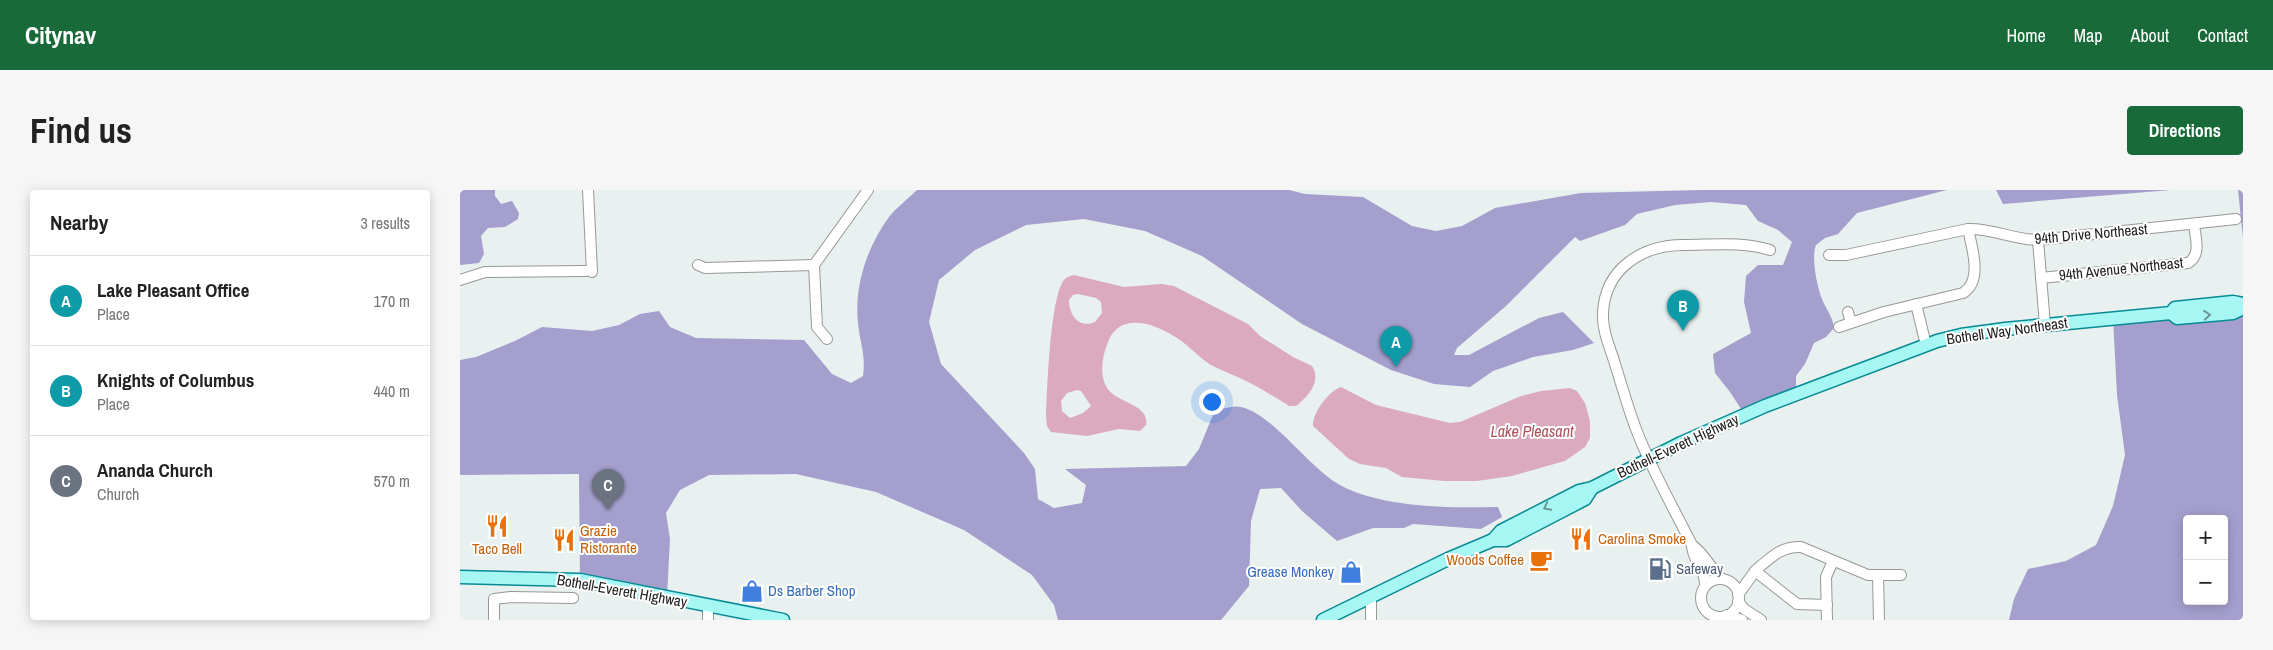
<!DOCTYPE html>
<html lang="en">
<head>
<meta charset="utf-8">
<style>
	:root { --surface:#fff; --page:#f6f6f6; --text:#222; --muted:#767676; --line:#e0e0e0; --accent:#186b39 }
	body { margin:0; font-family:"Archivo Narrow",sans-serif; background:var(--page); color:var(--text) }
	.controls { position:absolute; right:15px; bottom:15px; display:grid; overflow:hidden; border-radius:5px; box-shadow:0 2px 12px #0003 }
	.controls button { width:45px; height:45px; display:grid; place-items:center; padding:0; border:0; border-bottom:1px solid var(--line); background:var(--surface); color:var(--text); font:25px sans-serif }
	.you { position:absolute; left:751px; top:211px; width:18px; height:18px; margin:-12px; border:4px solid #fff; border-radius:50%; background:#1a73e8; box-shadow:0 0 0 8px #1a73e833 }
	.badge { display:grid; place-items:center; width:32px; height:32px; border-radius:50%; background:var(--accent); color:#fff; font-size:16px; font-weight:700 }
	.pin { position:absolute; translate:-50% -41px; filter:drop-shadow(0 1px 2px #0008) }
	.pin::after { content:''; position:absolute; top:26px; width:18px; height:15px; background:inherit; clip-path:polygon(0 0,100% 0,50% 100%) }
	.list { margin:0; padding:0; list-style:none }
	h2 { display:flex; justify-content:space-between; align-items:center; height:65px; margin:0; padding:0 20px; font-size:21px }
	h2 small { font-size:16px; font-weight:400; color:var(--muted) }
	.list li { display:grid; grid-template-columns:32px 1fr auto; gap:15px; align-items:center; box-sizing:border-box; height:90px; padding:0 20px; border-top:1px solid var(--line) }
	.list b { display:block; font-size:19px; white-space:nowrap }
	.list p { margin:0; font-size:16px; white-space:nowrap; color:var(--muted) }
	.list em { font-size:16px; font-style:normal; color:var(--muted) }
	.map { position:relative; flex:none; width:1783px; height:430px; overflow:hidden; border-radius:5px }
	header { display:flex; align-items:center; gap:30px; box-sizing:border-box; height:70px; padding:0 25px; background:var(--accent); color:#fff }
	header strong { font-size:24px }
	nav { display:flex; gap:28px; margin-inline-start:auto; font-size:18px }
	.intro { display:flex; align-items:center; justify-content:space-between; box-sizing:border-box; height:120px; padding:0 30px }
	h1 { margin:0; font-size:35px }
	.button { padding:12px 22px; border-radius:5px; background:var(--accent); color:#fff; font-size:18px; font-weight:700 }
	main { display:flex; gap:30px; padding:0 30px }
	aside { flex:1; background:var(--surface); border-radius:5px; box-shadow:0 2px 12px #0003 }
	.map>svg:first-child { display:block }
</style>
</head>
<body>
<header>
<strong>Citynav</strong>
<nav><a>Home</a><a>Map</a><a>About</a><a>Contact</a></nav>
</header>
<div class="intro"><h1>Find us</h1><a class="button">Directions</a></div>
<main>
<aside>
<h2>Nearby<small>3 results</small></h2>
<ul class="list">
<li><span class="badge" style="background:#0f9aa8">A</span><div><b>Lake Pleasant Office</b><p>Place</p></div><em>170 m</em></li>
<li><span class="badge" style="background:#0f9aa8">B</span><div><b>Knights of Columbus</b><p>Place</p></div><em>440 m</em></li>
<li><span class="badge" style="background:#6b7280">C</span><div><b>Ananda Church</b><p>Church</p></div><em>570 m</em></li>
</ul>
</aside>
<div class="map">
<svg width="1783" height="430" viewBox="0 0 1783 430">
	<rect width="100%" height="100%" fill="#e8f0f0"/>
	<g fill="#a49fcd" fill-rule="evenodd">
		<path d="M0,0H35V6L41,14L52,11L59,23L58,29L45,37L28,38L21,46L24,64L19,73L0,75Z"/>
		<path d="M457,0H829L845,4L903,7L952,36L976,41L1002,36L1035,18L1121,3L1242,0H1487L1397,23L1378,44L1365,48L1356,55C1351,67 1357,97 1362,109C1366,119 1373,127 1374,138L1366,147L1354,153L1345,174L1336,186V204L1285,225L1270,202L1255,183L1253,164L1291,143L1284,112L1286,86L1298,75H1323L1332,52L1318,40L1298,31L1286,15L1251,12L1215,15L1177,24L1165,35L1120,51L1115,47L1046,116L997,158L994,165H1009L1079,128L1103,122L1134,153L1113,160L1073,167L1033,181L1010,197L974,194L931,180L842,134L742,66L685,41L624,29L566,35L515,60L479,90L469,132L481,174L564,263L575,279L578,309L594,318L622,313L626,295L605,279L726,276L739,259L755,220C763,219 774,215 781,217C813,224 849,278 880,295C922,318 991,318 1038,317L1042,327L1021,339L953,334L944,338H913L877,351L842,321L821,298L800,299L791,331L789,396L761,430H598L594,415L572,385L504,340L416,302L336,284L249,285L220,300L206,323L210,349L207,407L120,390L119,284L0,285V170L16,167L55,151L82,137L132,141L159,135L180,124L199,121L210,137L236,148L344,150L372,184L391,193L403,186C406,165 400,153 398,133C394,96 407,57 429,27C437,17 448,9 457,0Z"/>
		<path d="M1536,0H1711L1543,14Z"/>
		<path d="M1778,0H1783V48Z"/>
		<path d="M1783,118V430H1549L1554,409L1568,379L1606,371L1636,355L1653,316L1665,265L1657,205L1653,128ZM1727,329H1764V411H1727Z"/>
	</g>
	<g fill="#dbabbd" fill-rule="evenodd">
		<path d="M614,85L664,97L701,94L714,96L788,134L800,146L833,167L852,176C862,191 848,207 836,216H829C815,207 800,198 786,191C774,185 762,181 751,175C737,166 727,153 712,145C691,132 659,123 648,152C643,164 639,183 646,196C655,214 690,213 686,235L680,241L659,239L627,246L591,242L587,236L586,227C587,202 590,107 604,90C606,87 610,86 614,85ZM618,104L636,108L641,112L642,123L635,132C619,139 609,125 609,110L613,105ZM617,200L621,201L631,216L623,223L610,228L602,221L601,211L607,203Z"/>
		<path d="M881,197L916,215L990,233L1000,232L1061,206L1081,201L1110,198L1117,201L1125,213L1130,231V248L1125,257L1105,271L1052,286L1017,291H984L942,287L926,278L900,274L889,269L853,236C852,223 869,201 881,197Z"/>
	</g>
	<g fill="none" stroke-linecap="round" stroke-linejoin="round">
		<defs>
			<g id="minor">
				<path d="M128,0L132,82"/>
				<path d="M1578,50L1585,135"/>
				<path d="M1369,65H1386L1508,39C1532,38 1554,50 1578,50L1776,29"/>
				<path d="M238,75L245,78L354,75"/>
				<path d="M354,75L408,0"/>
				<path d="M354,75L357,137L367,149"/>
				<path d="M1581,88L1728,73C1742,65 1735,47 1734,34"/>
				<path d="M0,90L25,82L126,81"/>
				<path d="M1456,114L1466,155"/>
				<path d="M1388,122L1391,133"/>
				<path d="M1379,137L1424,122L1503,103C1523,91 1512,58 1508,39"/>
				<path d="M1232,355C1245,364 1250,378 1262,389"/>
				<path d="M1418,385H1441"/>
				<circle cx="1260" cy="408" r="19"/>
				<path d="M1245,395C1246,379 1232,371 1232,355C1213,317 1191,279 1176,239C1168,218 1162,196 1155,174C1150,157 1142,141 1143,123C1145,78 1183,55 1223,55C1252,55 1282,51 1310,60"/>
				<path d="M1278,405L1295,381"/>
				<path d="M1278,411L1284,419L1301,430"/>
				<path d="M1367,415L1337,414L1295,381C1310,368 1321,356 1341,357L1408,385H1418L1419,430"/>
				<path d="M1267,425L1282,430"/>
				<path d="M34,430V409L51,407L113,408"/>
				<path d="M248,430V416"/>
				<path d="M911,430V406"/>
				<path d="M1367,430L1366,387L1373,371"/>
			</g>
			<g id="major">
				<path d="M1711,123L1717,128L1773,123L1783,118"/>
				<path d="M1033,350L1041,341L1119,301L1132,298L1221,253L1305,216L1477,151L1501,145L1545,139L1711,123L1715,118L1773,112L1783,114"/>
				<path d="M0,387L120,390L323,430"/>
				<path d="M863,430L988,369L1033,350H1046L1125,309L1132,298"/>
			</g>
		</defs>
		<use href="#minor" stroke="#989898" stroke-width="12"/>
		<use href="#major" stroke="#098b94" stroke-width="15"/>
		<use href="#minor" stroke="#fff" stroke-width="10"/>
		<use href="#major" stroke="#a6f7f4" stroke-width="12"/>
	</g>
	<defs><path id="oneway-chevron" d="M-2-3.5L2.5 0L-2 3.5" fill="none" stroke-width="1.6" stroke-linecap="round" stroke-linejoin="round" transform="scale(1.25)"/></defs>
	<g stroke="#6a9795">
		<use href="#oneway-chevron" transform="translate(1747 125) rotate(-5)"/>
		<use href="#oneway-chevron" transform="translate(1087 317) rotate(153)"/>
	</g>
	<defs>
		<symbol id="restaurant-bare" viewBox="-9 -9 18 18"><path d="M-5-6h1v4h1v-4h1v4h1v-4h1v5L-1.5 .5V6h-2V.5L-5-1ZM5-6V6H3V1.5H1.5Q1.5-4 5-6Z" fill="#e8710a" stroke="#fff" stroke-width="2.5" paint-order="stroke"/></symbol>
		<symbol id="cafe-bare" viewBox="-9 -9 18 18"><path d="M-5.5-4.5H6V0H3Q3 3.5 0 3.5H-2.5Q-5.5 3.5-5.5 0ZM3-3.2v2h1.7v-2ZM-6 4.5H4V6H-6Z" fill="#e8710a" stroke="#fff" stroke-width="2.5" paint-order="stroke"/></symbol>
		<symbol id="fuel-bare" viewBox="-9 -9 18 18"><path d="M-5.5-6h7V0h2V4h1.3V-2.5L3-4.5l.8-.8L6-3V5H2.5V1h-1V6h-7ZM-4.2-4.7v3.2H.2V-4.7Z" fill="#5c6f8a" stroke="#fff" stroke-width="2.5" paint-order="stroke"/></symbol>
		<symbol id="shop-bare" viewBox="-9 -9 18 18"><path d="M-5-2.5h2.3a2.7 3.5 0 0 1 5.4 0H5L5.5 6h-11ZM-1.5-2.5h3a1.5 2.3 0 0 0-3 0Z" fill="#3f7fe0" stroke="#fff" stroke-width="2.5" paint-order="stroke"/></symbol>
	</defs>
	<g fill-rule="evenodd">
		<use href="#restaurant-bare" x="21" y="320" width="32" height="32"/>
		<use href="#restaurant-bare" x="1105" y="333" width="32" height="32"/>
		<use href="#restaurant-bare" x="88" y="334" width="32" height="32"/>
		<use href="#cafe-bare" x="1065" y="354" width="32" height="32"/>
		<use href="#fuel-bare" x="1184" y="363" width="32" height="32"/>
		<use href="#shop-bare" x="875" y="366" width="32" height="32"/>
		<use href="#shop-bare" x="276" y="385" width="32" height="32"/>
	</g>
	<g text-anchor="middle" stroke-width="4" stroke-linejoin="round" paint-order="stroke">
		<g font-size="15" fill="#212121" stroke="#fff">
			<text transform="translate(1631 44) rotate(-5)" y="5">94th Drive Northeast</text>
			<text transform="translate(1661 79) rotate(-6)" y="5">94th Avenue Northeast</text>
			<text transform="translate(1547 141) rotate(-8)" y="5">Bothell Way Northeast</text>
			<text transform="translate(1218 256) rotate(-25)" y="5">Bothell-Everett Highway</text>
			<text transform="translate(162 401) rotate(10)" y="5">Bothell-Everett Highway</text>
		</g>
		<g font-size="15" fill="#c56008" stroke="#fff" text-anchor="start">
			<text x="120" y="346">Grazie<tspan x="120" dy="17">Ristorante</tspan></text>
			<text x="1138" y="354">Carolina Smoke</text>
			<text x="37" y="364" text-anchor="middle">Taco Bell</text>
			<text x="1064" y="375" text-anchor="end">Woods Coffee</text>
		</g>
		<g font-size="15" fill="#4e5e75" stroke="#fff" text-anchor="start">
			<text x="1216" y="384">Safeway</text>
		</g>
		<g font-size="15" fill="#366cbe" stroke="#fff" text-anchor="end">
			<text x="874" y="387">Grease Monkey</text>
			<text x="308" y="406" text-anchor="start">Ds Barber Shop</text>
		</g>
		<g font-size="16" font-style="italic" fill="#ac525b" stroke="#fff">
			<text x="1072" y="247">Lake Pleasant</text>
		</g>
	</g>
</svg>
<div class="controls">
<button>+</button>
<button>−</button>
</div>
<div class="you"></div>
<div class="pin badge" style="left:936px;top:177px;background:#0f9aa8">A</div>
<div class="pin badge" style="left:1223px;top:141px;background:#0f9aa8">B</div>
<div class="pin badge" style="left:148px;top:320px;background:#6b7280">C</div>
</div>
</main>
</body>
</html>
